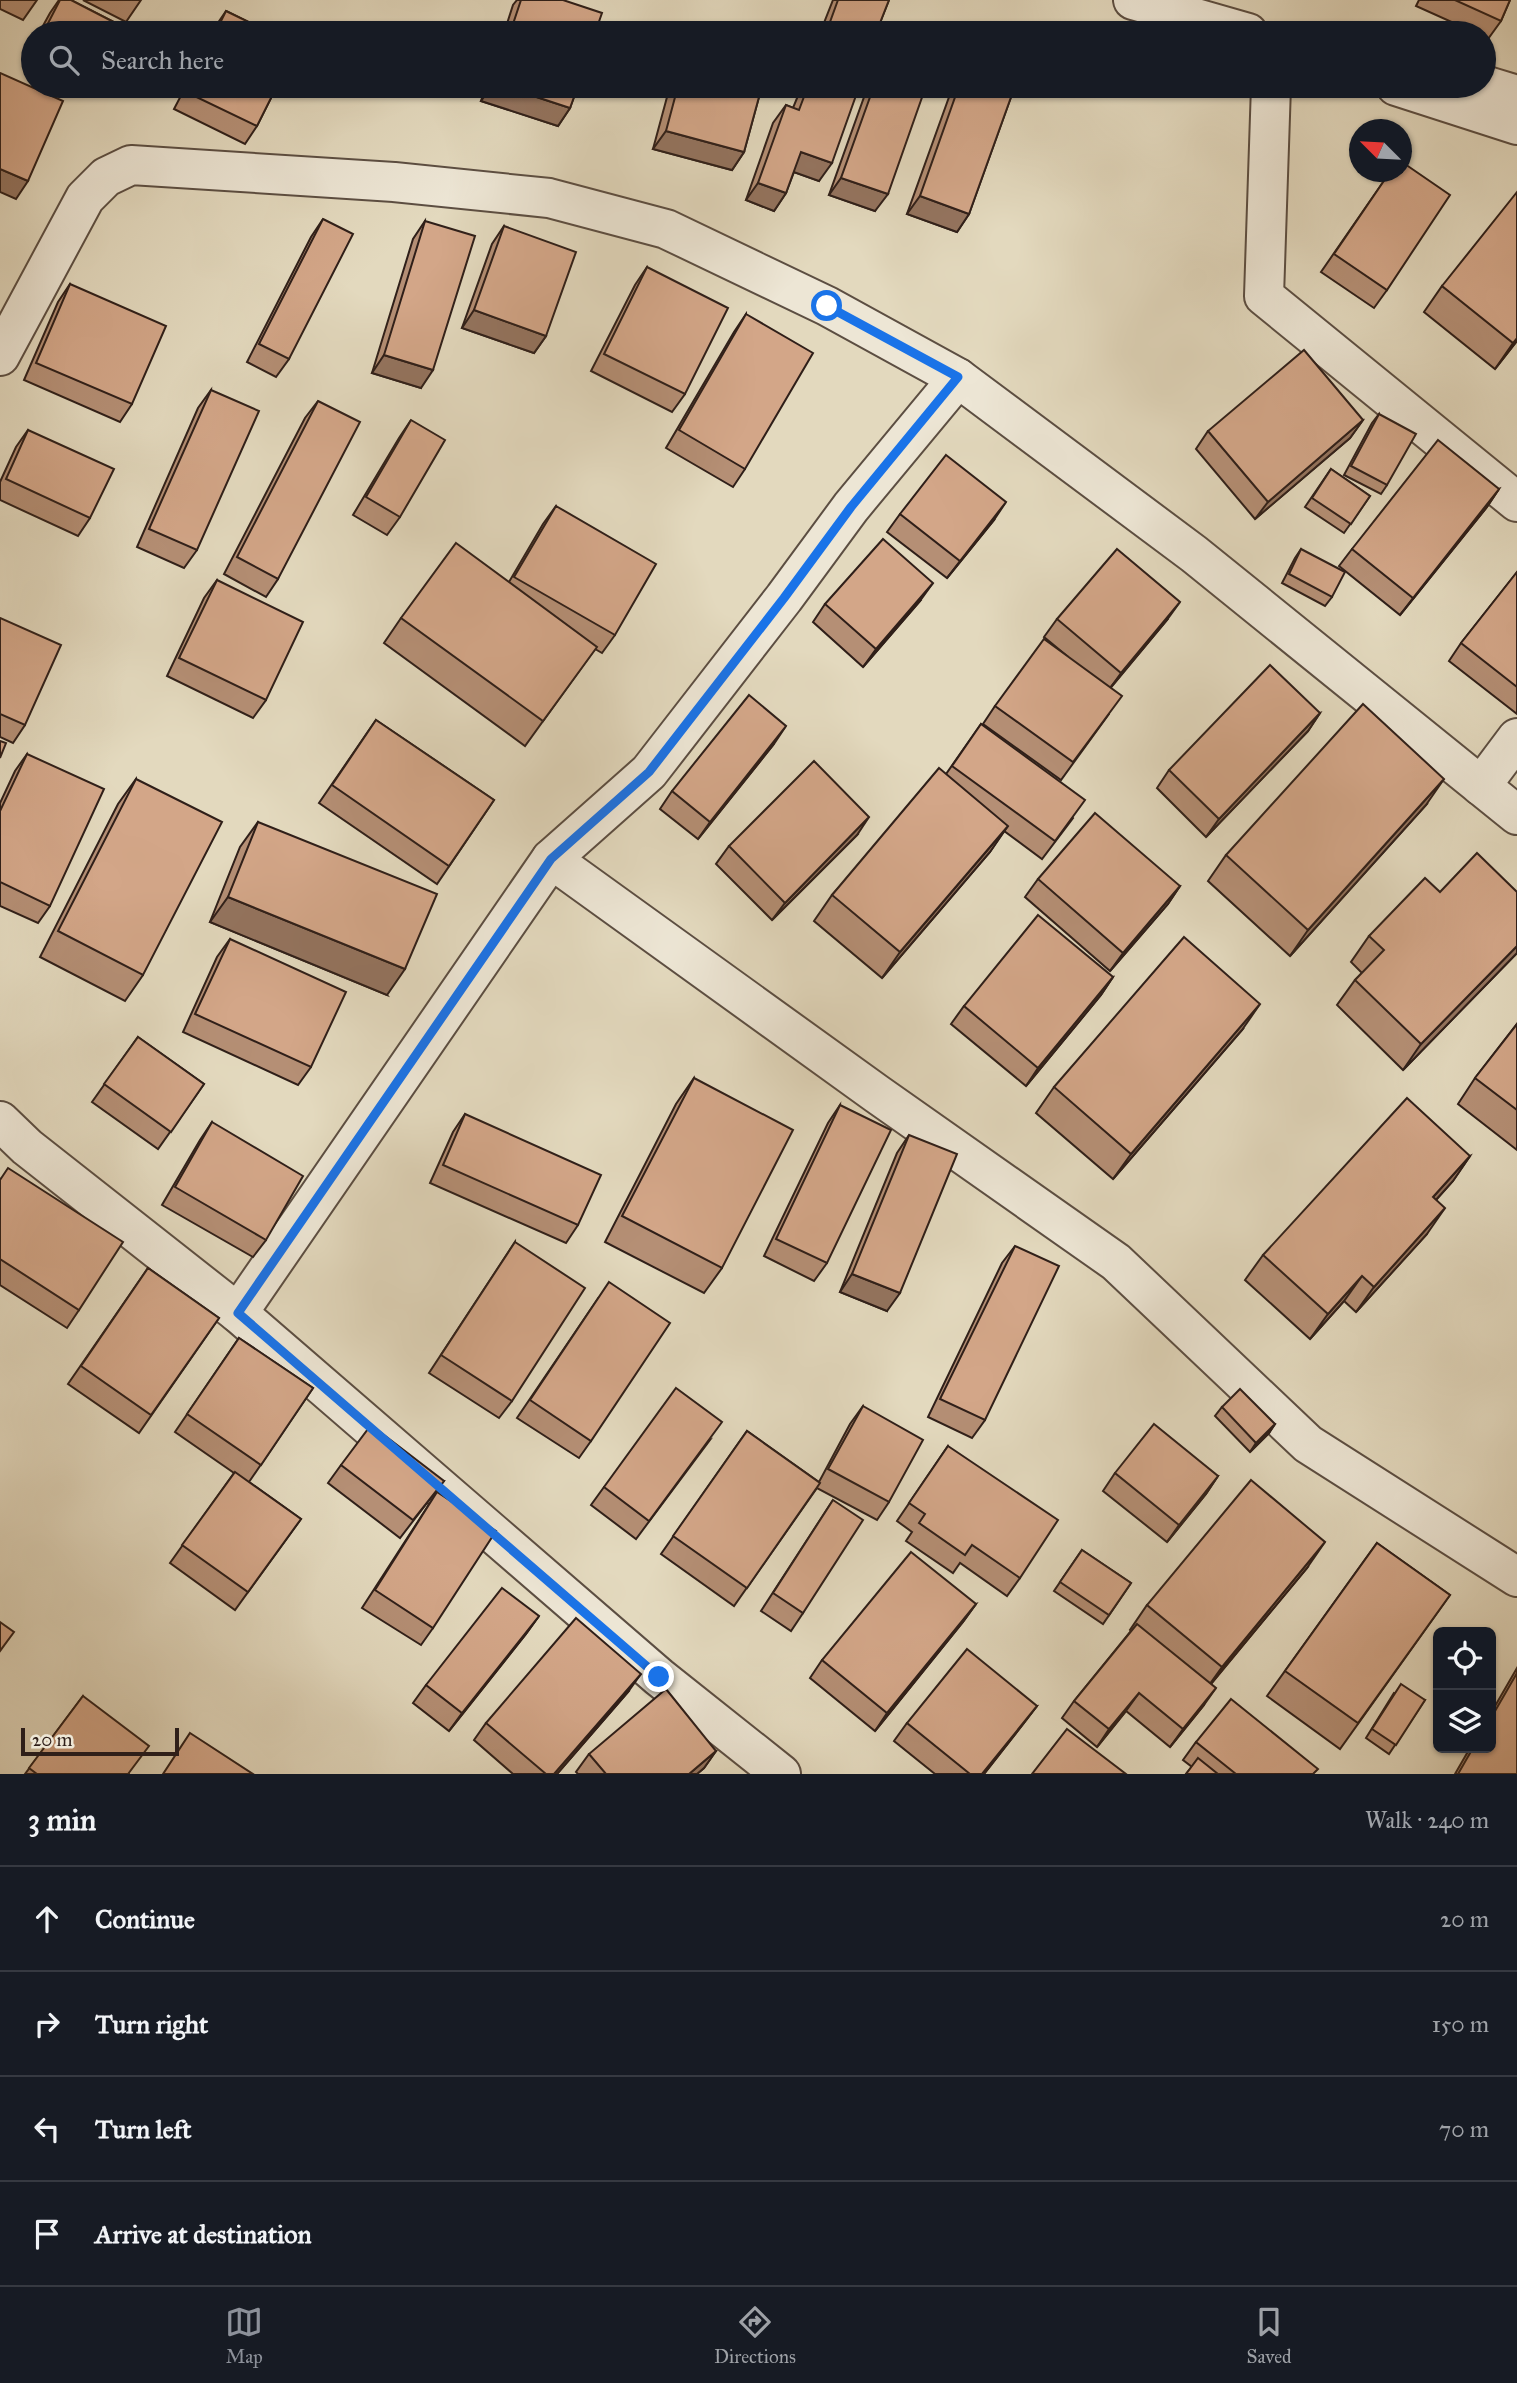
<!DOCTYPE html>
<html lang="en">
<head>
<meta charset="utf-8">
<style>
	:root { --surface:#171b24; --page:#20242c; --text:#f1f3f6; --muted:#9ea1a6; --line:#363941; --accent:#8c9099 }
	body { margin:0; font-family:"IM FELL Great Primer",serif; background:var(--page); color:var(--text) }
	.controls { position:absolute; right:21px; bottom:21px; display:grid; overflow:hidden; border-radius:10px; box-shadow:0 2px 5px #0004 }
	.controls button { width:63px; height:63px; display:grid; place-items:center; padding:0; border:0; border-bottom:2px solid var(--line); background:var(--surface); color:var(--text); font:35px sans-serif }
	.compass { position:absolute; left:1349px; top:119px; width:63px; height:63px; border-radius:50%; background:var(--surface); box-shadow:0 2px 5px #0004; rotate:294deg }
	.scale { position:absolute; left:21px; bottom:18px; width:158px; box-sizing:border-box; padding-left:7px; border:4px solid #2f1f19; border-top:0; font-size:19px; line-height:24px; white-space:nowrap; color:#2f1f19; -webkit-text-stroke:5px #ede6d5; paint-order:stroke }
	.stop { position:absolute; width:21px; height:21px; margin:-16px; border:5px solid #1a73e8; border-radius:50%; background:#fff }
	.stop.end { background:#1a73e8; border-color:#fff; box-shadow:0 2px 7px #0008 }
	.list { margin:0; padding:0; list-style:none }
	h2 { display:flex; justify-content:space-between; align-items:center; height:91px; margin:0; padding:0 28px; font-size:30px }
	h2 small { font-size:23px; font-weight:400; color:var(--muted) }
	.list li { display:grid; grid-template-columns:46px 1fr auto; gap:21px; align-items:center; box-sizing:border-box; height:105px; padding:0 28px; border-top:2px solid var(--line) }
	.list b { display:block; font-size:26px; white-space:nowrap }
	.list em { font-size:23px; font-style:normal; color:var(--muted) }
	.icon { flex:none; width:38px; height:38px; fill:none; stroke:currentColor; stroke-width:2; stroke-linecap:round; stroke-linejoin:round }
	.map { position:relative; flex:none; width:1517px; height:1774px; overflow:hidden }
	.search { position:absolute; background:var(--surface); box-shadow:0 2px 5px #0004; left:21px; right:21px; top:21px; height:77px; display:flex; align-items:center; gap:18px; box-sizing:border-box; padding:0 24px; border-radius:38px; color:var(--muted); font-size:26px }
	.sheet { height:511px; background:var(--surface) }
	nav { display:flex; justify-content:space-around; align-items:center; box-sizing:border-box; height:98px; border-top:2px solid var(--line); background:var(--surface); font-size:19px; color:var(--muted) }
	nav a { display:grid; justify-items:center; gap:4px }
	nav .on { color:var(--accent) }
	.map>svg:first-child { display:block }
</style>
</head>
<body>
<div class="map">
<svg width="1517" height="1774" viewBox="0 0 1517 1774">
	<rect width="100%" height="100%" fill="#e3d9be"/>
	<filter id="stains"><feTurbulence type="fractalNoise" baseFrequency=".00286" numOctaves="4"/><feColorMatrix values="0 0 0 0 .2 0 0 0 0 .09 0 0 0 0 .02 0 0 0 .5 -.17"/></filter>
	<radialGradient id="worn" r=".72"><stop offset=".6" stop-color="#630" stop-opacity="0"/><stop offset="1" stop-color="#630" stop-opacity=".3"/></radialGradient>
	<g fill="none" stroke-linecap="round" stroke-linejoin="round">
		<defs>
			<g id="street">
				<path d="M1133,0L1248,33"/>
				<path d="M1484,85L1517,95"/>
				<path d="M1271,86L1264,296L1517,502"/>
				<path d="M1396,86L1517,125"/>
				<path d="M0,356L85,198L106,177L131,165L394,182L549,198L666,229L827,306L958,378L1194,554L1517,815"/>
				<path d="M1481,786L1517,738"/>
				<path d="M551,859L877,1094L1116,1262L1308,1444L1517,1577"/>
				<path d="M0,1121L27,1147L238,1313L659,1677L781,1774"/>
				<path d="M238,1313L551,859L649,772L784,598L851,507L958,378"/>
			</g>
		</defs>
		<use href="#street" stroke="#5c4e42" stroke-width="42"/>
		<use href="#street" stroke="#ede6d5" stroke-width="38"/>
	</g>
	<g fill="#b58f75" stroke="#2f1f19" stroke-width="2">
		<path d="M0,0H37L23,20L0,9Z"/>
		<path d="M59,0H71L135,33H39L50,13Z"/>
		<path d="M83,0H141L126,22Z"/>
		<path d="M517,0H563L595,33H504L513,5Z"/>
		<path d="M833,0H889L876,33H820Z"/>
		<path d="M1419,0H1510L1501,21L1488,39L1484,37V33H1476L1416,6Z"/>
		<path d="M226,11L271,33H211Z"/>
		<path d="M95,86H107L103,90Z"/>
		<path d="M186,86H277L257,126L245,144L174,109Z"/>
		<path d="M486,86H578L570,108L558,126L481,101Z"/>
		<path d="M670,86H762L744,152L732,170L653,149Z"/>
		<path d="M802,86H854L819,181L794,172L786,193L774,211L746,200L773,123L786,105L793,108Z"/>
		<path d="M868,86H926L875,211L829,195Z"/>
		<path d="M953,86H1015L969,214L957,232L907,214Z"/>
		<path d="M1390,172L1387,290L1374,308L1321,272Z"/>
		<path d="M323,219L289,359L276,377L247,362L311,237Z"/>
		<path d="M425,221L421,388L372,373L413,239Z"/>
		<path d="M504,226L546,336L534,353L462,328L492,244Z"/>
		<path d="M647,267L685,394L672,412L591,371L635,285Z"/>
		<path d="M70,284L132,404L120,422L24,380L58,302Z"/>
		<path d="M1442,286L1517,341L1495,369L1424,312Z"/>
		<path d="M746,314L745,469L733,487L666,448L734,332Z"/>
		<path d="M211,390L197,550L184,568L137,547L198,408Z"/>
		<path d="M318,401L278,579L266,597L224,574L305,418Z"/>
		<path d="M1379,414L1387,485L1381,494L1344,475L1372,423Z"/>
		<path d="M411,420L400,517L387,535L353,515L399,438Z"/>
		<path d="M1363,420L1350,438L1255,519L1196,449L1208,431Z"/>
		<path d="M28,430L90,518L78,536L0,500V482L16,447Z"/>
		<path d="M1331,469L1370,496L1344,533L1305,507Z"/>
		<path d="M1499,489L1487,507L1400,615L1339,566L1352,549Z"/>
		<path d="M556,506L615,635L602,653L595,649L525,746L384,643L401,618L509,582L543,524Z"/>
		<path d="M900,514L994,520L947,578L887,532Z"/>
		<path d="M1301,549L1332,597L1325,606L1282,583L1295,558Z"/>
		<path d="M1517,572V714L1449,661L1461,643Z"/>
		<path d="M217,580L266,700L253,718L167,676L204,598Z"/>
		<path d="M920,601L863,667L813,622L825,604Z"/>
		<path d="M0,618L25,725L13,743L0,737Z"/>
		<path d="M1057,619L1167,620L1110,688L1109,714L1061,780L983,724L995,706L1067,656L1044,637Z"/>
		<path d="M1320,713L1308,731L1206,837L1157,788L1169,770Z"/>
		<path d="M376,720L494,800L437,884L319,803Z"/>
		<path d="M981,724L1073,818L1042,859L1004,831L990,852L882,978L814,921L832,895L946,774Z"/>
		<path d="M774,744L698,839L660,809L672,791Z"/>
		<path d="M27,754L50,906L38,923L0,906V803L15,771Z"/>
		<path d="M136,779L143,975L125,1001L40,957L118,804Z"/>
		<path d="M1426,805L1290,956L1208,881L1226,855Z"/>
		<path d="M258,822L387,995L210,922L240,847Z"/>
		<path d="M857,835L772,920L716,864L729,846Z"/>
		<path d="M1038,879L1180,886L1168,904L1110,971L1025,897Z"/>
		<path d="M1440,892H1517V953L1403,1070L1337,1005L1355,980L1362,973L1351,962L1369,936Z"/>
		<path d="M230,939L311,1067L298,1085L183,1032L217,957Z"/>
		<path d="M1113,977L1101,995L1026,1086L951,1024L964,1006Z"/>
		<path d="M1517,1024V1150L1458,1104L1475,1078Z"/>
		<path d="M1242,1030L1113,1179L1036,1113L1054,1087Z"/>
		<path d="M138,1037L204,1084L158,1149L92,1102Z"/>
		<path d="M694,1078L722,1268L704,1293L605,1242L676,1104Z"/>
		<path d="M840,1105L827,1263L814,1281L764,1256L828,1123Z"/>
		<path d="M465,1114L578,1225L566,1243L430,1183L453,1132Z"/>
		<path d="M212,1122L266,1240L253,1257L162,1205L200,1140Z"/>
		<path d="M909,1135L887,1311L840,1292L897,1153Z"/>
		<path d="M1470,1156L1453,1181L1436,1200L1427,1234L1356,1312L1344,1301L1310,1339L1245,1280L1263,1255Z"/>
		<path d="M0,1179L79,1310L67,1328L0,1285Z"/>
		<path d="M515,1242L512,1401L499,1418L429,1373Z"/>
		<path d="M1015,1246L985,1420L972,1438L928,1417L1002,1263Z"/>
		<path d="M148,1268L219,1318L139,1433L68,1384Z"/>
		<path d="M597,1300L591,1441L579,1458L517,1418Z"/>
		<path d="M239,1338L313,1388L249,1482L301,1519L235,1610L170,1563L234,1473L175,1432Z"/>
		<path d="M863,1406L889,1502L877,1520L817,1488L734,1606L661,1554L747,1431L819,1482L850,1424Z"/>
		<path d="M1222,1407L1275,1424L1269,1433L1250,1452L1215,1416Z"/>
		<path d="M710,1440L636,1539L591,1505L604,1487Z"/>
		<path d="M948,1446L1020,1578L1007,1596L960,1563L953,1573L906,1541L912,1532L897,1521Z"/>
		<path d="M341,1465L444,1481L400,1538L328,1483Z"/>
		<path d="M1115,1473L1218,1476L1206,1494L1167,1542L1103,1491Z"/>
		<path d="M437,1492L433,1628L421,1645L362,1608Z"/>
		<path d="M833,1500L803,1613L791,1631L761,1611Z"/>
		<path d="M1377,1543L1450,1595L1340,1749L1267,1696Z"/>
		<path d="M1082,1550L1131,1583L1103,1624L1054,1591Z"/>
		<path d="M1307,1568L1211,1684L1204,1705L1170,1747L1126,1711L1097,1747L1062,1718L1074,1701L1131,1631L1130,1630L1147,1605Z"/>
		<path d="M976,1604L963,1622L875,1731L810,1678L822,1660Z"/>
		<path d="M539,1616L526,1634L449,1731L413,1703L426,1685Z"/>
		<path d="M1517,1668V1774H1455L1470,1748H1491V1713Z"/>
		<path d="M628,1692L557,1774H513L474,1740L486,1723Z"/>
		<path d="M1394,1693L1425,1700L1389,1754L1366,1738Z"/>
		<path d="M83,1696L129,1774H25Z"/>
		<path d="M1037,1706L1024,1723L984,1774H935L894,1741L907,1723Z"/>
		<path d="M1196,1742L1314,1774H1186L1192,1767L1183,1760Z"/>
		<path d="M716,1751L704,1768L697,1774H578L576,1772L589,1754Z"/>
	</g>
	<g fill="#94745f" stroke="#2f1f19" stroke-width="2">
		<path d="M492,86H503L570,108L558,126L481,101Z"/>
		<path d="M666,131L744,152L732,170L653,149Z"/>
		<path d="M801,152L832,163L819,181L788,170Z"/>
		<path d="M0,169L28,181L16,199L0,192Z"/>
		<path d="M841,178L888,194L875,211L829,195Z"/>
		<path d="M758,183L786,193L774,211L746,200Z"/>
		<path d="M920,196L969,214L957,232L907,214Z"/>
		<path d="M474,310L546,336L534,353L462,328Z"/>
		<path d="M1517,338V341L1495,369L1513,343Z"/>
		<path d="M384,355L433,370L421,388L372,373Z"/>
		<path d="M1363,420L1350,438L1255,519L1268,502Z"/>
		<path d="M1499,489L1487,507L1400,615L1413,598Z"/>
		<path d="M1006,502L994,520L947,578L960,561Z"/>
		<path d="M933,583L920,601L863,667L876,649Z"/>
		<path d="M1180,602L1167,620L1108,691L1121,673Z"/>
		<path d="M1320,713L1308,731L1206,837L1219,819Z"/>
		<path d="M786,726L774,744L698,839L710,822Z"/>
		<path d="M1444,779L1426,805L1290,956L1308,930Z"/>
		<path d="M869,817L857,835L772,920L785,903Z"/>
		<path d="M1008,826L990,852L882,978L900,952Z"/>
		<path d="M1180,886L1168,904L1110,971L1123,953Z"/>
		<path d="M228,897L405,969L387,995L210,922Z"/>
		<path d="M1517,946V953L1403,1070L1421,1044Z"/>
		<path d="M1113,977L1101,995L1026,1086L1038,1068Z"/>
		<path d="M1260,1004L1242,1030L1113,1179L1131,1154Z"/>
		<path d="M1470,1156L1453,1181L1415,1223L1433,1197Z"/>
		<path d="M1445,1208L1427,1234L1356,1312L1374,1287Z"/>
		<path d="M852,1274L900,1293L887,1311L840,1292Z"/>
		<path d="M1362,1276L1344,1301L1310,1339L1328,1314Z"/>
		<path d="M1275,1424L1269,1433L1250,1452L1256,1443Z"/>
		<path d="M1218,1476L1206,1494L1167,1542L1179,1525Z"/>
		<path d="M1325,1542L1307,1568L1204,1692L1222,1667Z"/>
		<path d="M976,1604L963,1622L875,1731L887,1713Z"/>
		<path d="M539,1616L526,1634L449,1731L462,1713Z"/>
		<path d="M641,1674L628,1692L557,1774H554Z"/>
		<path d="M1216,1688L1204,1705L1170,1747L1183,1729Z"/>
		<path d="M1139,1693L1126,1711L1097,1747L1109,1729Z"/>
		<path d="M1037,1706L1024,1723L984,1774H982Z"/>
		<path d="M716,1751L704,1768L697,1774H689Z"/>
	</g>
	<g fill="#d3a688" stroke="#2f1f19" stroke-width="2">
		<path d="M60,0H71L135,33H43Z"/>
		<path d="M521,0H563L602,13L595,33H510Z"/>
		<path d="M838,0H889L876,33H826Z"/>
		<path d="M1455,0H1510L1501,21Z"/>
		<path d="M226,11L271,33H215Z"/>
		<path d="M979,29L990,33H978Z"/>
		<path d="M0,73L63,101L28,181L0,169Z"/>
		<path d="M189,86H277L257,126L186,92Z"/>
		<path d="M503,86H578L570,108Z"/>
		<path d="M678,86H762L744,152L666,131Z"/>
		<path d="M808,86H854L859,87L832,163L801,152L786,193L758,183L786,105L799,110Z"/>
		<path d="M874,86H926L888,194L841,178Z"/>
		<path d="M959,86H1015L969,214L920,196Z"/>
		<path d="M1402,162L1450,195L1387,290L1334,254L1390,172H1402Z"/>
		<path d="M1517,192V338L1513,343L1442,286Z"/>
		<path d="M323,219L353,234L289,359L259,344Z"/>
		<path d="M425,221L475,236L433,370L384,355Z"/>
		<path d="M504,226L576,252L546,336L474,310Z"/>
		<path d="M647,267L728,308L685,394L604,354Z"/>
		<path d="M70,284L166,326L132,404L36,363Z"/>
		<path d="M746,314L813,353L745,469L679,430Z"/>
		<path d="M1304,350L1363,420L1268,502L1208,431Z"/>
		<path d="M211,390L259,411L197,550L149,529Z"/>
		<path d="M318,401L360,422L278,579L237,557Z"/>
		<path d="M1379,414L1416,434L1387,485L1351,466Z"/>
		<path d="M411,420L445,440L400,517L366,497Z"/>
		<path d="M28,430L114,469L90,518L6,479Z"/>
		<path d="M1438,440L1499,489L1413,598L1352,549Z"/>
		<path d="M946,455L1006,502L960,561L900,514Z"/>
		<path d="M1331,469L1370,496L1351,524L1312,498Z"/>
		<path d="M556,506L656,564L615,635L514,577Z"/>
		<path d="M883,539L933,583L876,649L825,604Z"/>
		<path d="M456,543L597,647L543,721L401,618Z"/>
		<path d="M1117,549L1180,602L1121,673L1057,619Z"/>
		<path d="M1301,549L1345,572L1332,597L1289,574Z"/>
		<path d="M1517,572V687L1461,643Z"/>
		<path d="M217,580L303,622L266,700L179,658Z"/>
		<path d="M0,618L61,645L25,725L0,714Z"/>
		<path d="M1044,639L1122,696L1073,762L995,706Z"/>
		<path d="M1270,665L1320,713L1219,819L1169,770Z"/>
		<path d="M749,695L786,726L710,822L672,791Z"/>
		<path d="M1363,704L1444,779L1308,930L1226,855Z"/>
		<path d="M376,720L494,800L449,866L332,785Z"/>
		<path d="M981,724L1085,800L1055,841L952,766Z"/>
		<path d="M0,741L6,743L0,758Z"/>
		<path d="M27,754L104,789L50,906L0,882V811Z"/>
		<path d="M814,761L869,817L785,903L729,846Z"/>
		<path d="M939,768L1008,826L900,952L832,895Z"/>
		<path d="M136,779L222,822L143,975L58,931Z"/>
		<path d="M1095,813L1180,886L1123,953L1038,879Z"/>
		<path d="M258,822L437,894L405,969L228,897Z"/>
		<path d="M1477,853L1517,892V946L1421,1044L1355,980L1384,950L1369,936L1425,878L1440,892Z"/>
		<path d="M1038,915L1113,977L1038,1068L964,1006Z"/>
		<path d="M1184,937L1260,1004L1131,1154L1054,1087Z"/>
		<path d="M230,939L346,992L311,1067L195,1014Z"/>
		<path d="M1517,1024V1110L1475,1078Z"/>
		<path d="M138,1037L204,1084L171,1132L104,1084Z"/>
		<path d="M694,1078L793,1130L722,1268L622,1216Z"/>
		<path d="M1407,1098L1470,1156L1433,1197L1445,1208L1374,1287L1362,1276L1328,1314L1263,1255Z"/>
		<path d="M840,1105L891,1130L827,1263L776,1239Z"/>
		<path d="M465,1114L601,1175L578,1225L443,1165Z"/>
		<path d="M212,1122L303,1176L266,1240L175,1187Z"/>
		<path d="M909,1135L957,1154L900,1293L852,1274Z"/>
		<path d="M8,1168L123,1242L79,1310L0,1259V1180Z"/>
		<path d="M515,1242L585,1288L512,1401L441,1355Z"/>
		<path d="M1015,1246L1059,1266L985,1420L940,1399Z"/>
		<path d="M148,1268L219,1318L151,1415L81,1366Z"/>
		<path d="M609,1282L670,1323L591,1441L530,1400Z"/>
		<path d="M239,1338L313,1388L261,1465L187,1414Z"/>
		<path d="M676,1388L722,1422L649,1521L604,1487Z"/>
		<path d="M1240,1389L1275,1424L1256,1443L1222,1407Z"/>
		<path d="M863,1406L923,1440L889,1502L828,1469Z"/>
		<path d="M1154,1424L1218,1476L1179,1525L1115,1473Z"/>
		<path d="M371,1425L444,1481L413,1520L341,1465Z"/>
		<path d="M747,1431L820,1483L747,1588L673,1536Z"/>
		<path d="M948,1446L1058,1520L1020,1578L972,1545L965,1555L919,1523L925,1514L909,1503Z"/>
		<path d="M235,1472L301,1519L248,1592L182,1545Z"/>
		<path d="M1251,1480L1325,1542L1222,1667L1147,1605Z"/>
		<path d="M437,1492L496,1531L433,1628L375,1590Z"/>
		<path d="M833,1500L863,1520L803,1613L773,1593Z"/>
		<path d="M1377,1543L1450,1595L1358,1723L1285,1671Z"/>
		<path d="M1082,1550L1131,1583L1109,1615L1060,1582Z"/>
		<path d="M911,1552L976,1604L887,1713L822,1660Z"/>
		<path d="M502,1588L539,1616L462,1713L426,1685Z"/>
		<path d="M576,1618L641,1674L554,1774H546L486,1723Z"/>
		<path d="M0,1622L14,1632L0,1651Z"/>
		<path d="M1137,1624L1216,1688L1183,1729L1139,1693L1109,1729L1074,1701Z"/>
		<path d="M967,1649L1037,1706L982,1774H970L907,1723Z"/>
		<path d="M1517,1673V1774H1458L1473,1748H1491V1718Z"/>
		<path d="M1401,1684L1425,1700L1396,1745L1372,1729Z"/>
		<path d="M666,1689L716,1751L689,1774H606L589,1754Z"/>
		<path d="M83,1696L149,1746L128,1774H37L29,1768Z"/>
		<path d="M1231,1699L1318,1769L1313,1774H1236L1196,1742Z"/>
		<path d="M1067,1729L1126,1774H1032Z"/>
		<path d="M190,1733L253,1774H163Z"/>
		<path d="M1198,1758L1218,1774H1186Z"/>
	</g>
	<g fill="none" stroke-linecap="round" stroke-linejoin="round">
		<path stroke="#1a73e8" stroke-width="9" d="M659,1677L238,1313L551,859L649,772L784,598L851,507L958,377L827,306"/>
	</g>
	<rect width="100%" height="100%" filter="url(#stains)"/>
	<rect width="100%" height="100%" fill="url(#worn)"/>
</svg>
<div class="controls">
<button><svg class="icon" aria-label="locate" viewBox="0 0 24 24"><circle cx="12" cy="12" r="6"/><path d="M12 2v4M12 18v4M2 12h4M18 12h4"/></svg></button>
<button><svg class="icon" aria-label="layers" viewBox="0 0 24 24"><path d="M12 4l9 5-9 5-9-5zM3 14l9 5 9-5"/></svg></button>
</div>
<svg class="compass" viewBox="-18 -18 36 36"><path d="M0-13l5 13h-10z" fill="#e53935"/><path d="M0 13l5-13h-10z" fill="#9ea1a6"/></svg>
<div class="scale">20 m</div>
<div class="stop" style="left:827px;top:306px"></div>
<div class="stop end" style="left:659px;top:1677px"></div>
<div class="search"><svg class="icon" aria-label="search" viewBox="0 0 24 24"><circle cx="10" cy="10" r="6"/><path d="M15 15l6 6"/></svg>Search here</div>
</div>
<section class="sheet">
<h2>3 min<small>Walk · 240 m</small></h2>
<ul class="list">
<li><svg class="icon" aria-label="ahead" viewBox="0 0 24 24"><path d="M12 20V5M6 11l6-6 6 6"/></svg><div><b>Continue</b></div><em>20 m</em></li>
<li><svg class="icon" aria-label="right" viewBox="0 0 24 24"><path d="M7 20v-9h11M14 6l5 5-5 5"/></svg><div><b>Turn right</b></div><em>150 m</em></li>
<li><svg class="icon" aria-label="left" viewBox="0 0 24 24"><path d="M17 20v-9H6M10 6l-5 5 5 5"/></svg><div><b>Turn left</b></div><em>70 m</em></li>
<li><svg class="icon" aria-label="arrive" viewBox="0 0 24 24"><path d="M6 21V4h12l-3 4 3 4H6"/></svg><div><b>Arrive at destination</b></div></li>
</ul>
</section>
<nav>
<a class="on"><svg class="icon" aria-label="map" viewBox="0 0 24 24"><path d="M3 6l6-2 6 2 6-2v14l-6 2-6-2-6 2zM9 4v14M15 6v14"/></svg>Map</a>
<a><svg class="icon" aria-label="directions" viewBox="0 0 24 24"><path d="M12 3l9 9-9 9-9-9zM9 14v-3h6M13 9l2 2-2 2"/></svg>Directions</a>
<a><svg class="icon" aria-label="saved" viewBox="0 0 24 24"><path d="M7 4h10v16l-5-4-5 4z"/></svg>Saved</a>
</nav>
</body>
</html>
